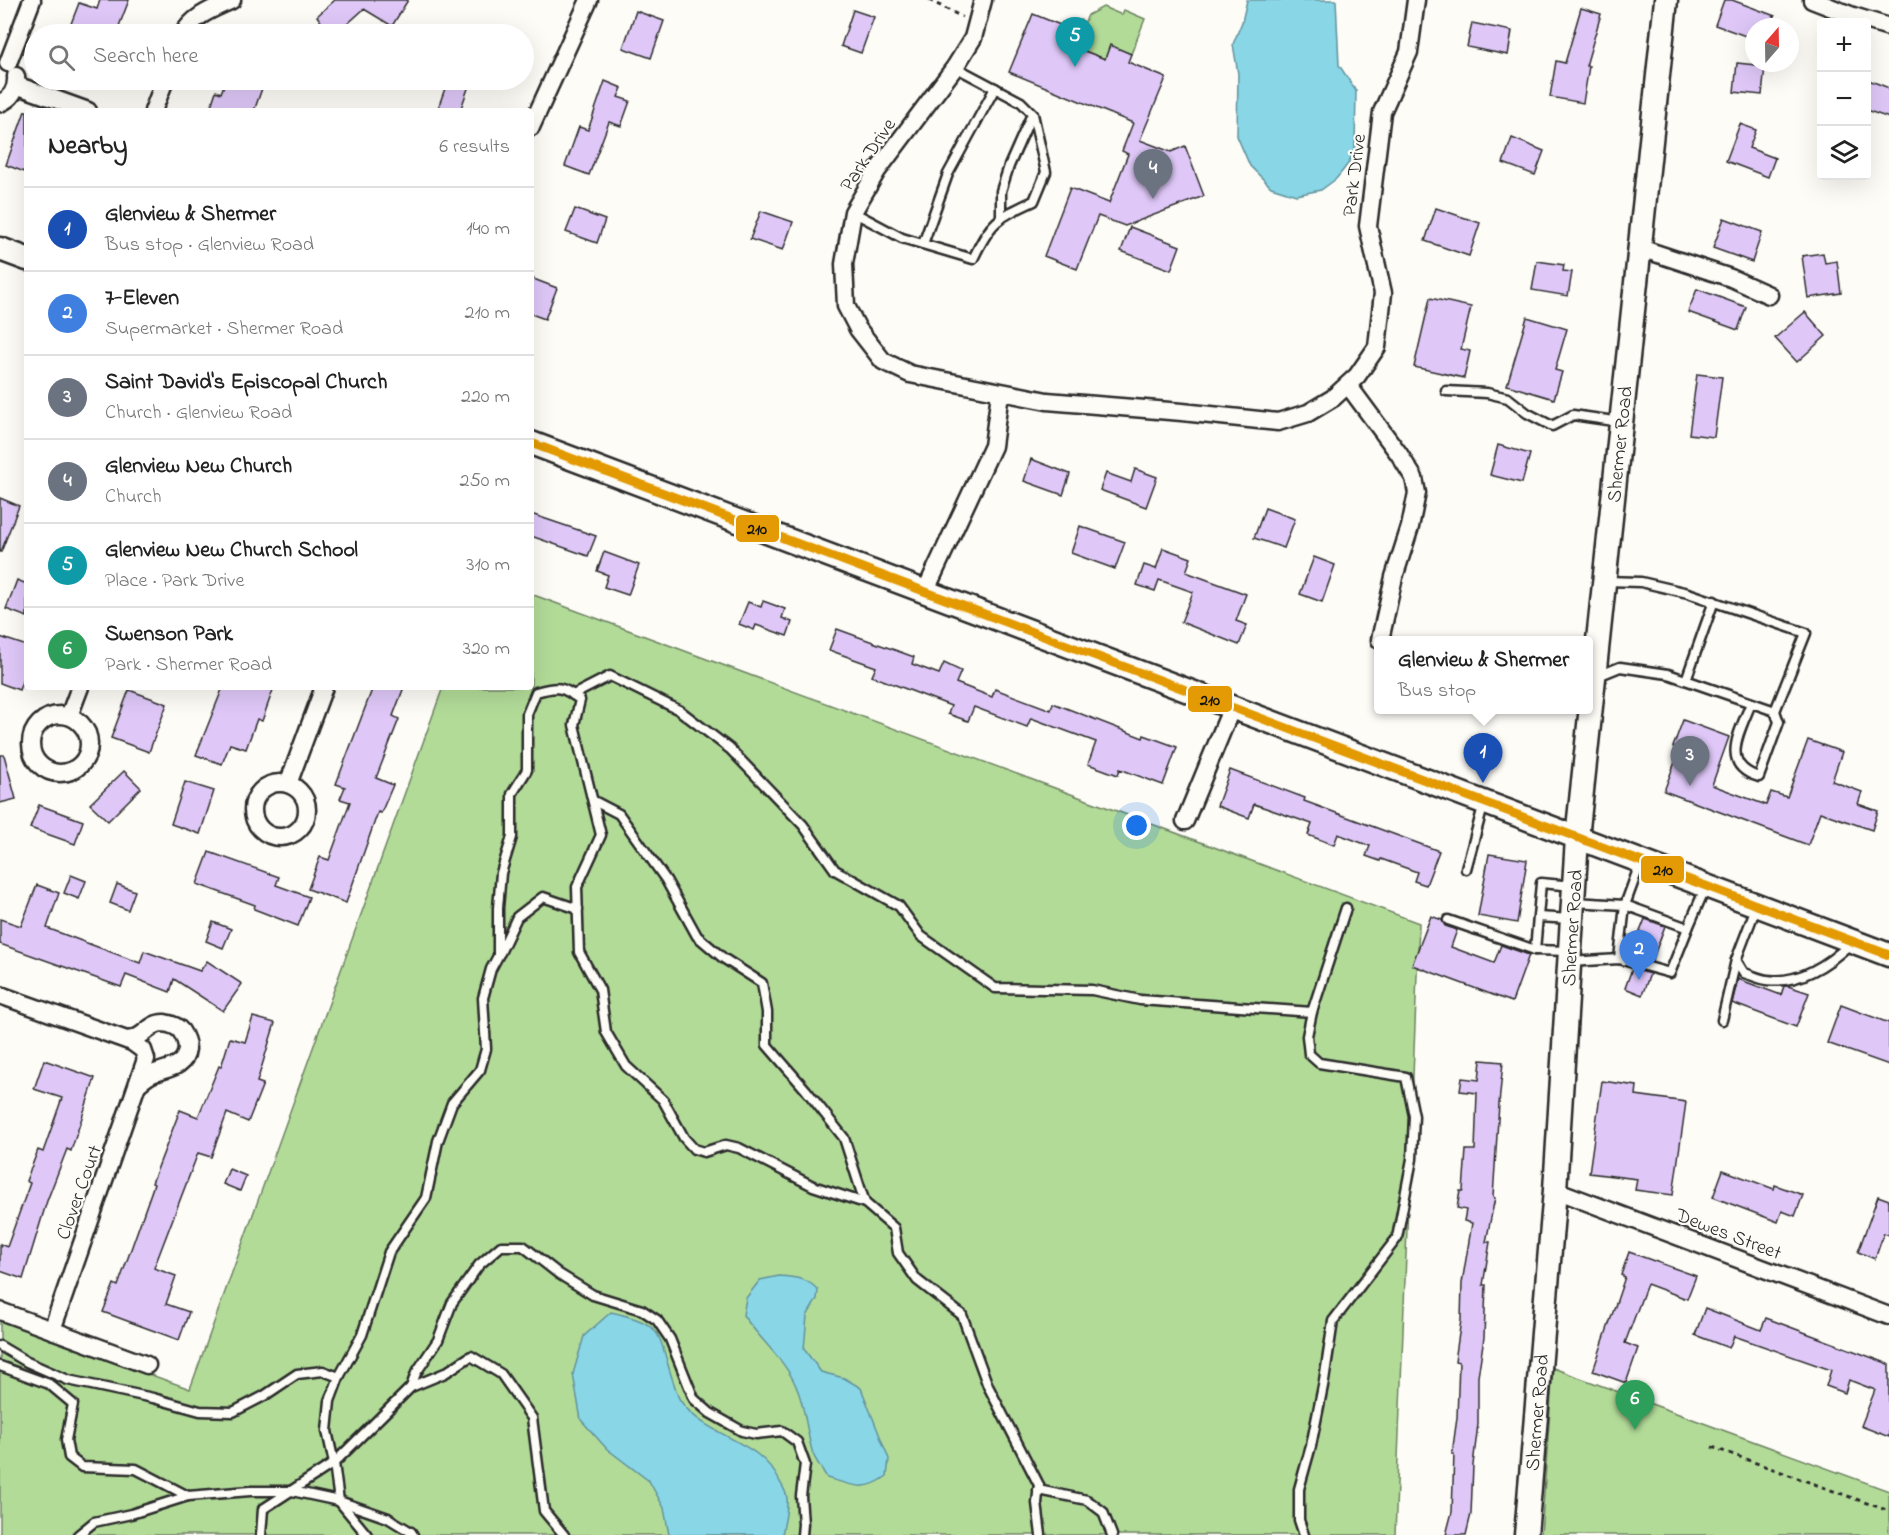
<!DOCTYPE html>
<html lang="en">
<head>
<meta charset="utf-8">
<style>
	:root { --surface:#fff; --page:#f6f6f6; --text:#222; --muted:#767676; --line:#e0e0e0; --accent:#1f6fb2 }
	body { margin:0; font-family:"Indie Flower",sans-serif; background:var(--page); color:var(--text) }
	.controls { position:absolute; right:18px; top:18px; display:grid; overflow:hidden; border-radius:6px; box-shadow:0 6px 24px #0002 }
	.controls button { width:54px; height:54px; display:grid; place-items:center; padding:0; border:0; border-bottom:2px solid var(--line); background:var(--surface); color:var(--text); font:30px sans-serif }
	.compass { position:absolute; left:1745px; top:18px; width:54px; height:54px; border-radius:50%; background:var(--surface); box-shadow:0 6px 24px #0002; rotate:20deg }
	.you { position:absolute; left:1137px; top:826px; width:21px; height:21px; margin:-15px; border:4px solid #fff; border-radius:50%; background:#1a73e8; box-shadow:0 0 0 9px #1a73e833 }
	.badge { display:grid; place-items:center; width:39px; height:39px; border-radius:50%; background:var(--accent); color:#fff; font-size:20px; font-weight:700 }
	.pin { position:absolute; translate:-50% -50px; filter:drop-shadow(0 2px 3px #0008) }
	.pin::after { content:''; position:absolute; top:32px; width:21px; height:18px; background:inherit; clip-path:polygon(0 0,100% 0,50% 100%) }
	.popup { position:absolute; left:1374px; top:636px; width:219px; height:78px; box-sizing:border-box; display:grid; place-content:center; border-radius:6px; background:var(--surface); filter:drop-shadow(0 2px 4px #0005); font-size:20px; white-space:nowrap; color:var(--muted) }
	.popup b { font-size:22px; color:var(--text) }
	.popup::after { content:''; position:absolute; left:50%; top:100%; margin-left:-12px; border:12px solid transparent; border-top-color:var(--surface) }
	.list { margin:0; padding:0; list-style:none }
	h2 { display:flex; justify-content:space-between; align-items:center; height:78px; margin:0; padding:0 24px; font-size:26px }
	h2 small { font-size:20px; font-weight:400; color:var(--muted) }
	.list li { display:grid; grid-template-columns:39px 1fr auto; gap:18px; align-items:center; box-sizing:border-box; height:84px; padding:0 24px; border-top:2px solid var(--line) }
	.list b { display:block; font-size:22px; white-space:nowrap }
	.list p { margin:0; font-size:20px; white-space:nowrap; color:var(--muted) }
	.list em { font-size:20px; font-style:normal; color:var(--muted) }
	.icon { flex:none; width:33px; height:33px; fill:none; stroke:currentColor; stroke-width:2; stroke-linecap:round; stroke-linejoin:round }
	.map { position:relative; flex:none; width:1889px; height:1535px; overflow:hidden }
	.search { position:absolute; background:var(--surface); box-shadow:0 6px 24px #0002; left:24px; top:24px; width:510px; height:66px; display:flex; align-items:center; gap:15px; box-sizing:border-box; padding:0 21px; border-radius:33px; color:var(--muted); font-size:22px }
	.panel { position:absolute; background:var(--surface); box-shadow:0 6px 24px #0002; left:24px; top:108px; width:510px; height:582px; border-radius:6px }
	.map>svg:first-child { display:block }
</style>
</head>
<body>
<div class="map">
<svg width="1889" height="1535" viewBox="0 0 1889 1535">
	<rect width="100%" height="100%" fill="#fdfcf7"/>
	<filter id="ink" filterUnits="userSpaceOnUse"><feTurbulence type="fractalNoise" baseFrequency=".0167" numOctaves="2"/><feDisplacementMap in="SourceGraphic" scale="12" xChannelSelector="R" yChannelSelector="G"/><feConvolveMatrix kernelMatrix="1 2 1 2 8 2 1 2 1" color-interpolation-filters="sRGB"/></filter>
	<g filter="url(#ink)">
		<g fill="#b2db98" stroke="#6e8362" stroke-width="1.5">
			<path d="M1103,7L1122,15L1124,10L1145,19L1131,54L1110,46L1105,59L1069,45L1080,20L1085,22L1088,15Z"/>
			<path d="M531,594L1419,923L1395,1535H0V1320L190,1389L443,687H531Z"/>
			<path d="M1553,1368L1889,1491V1535H1541Z"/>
		</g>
		<g fill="#88d6e6" stroke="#63929b" stroke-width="1.5">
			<path d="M1247,0H1336L1339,65L1356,91L1355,148L1348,164L1336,179L1321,190L1296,195L1271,187L1250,166L1237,136L1238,74L1233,44L1242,22Z"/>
			<path d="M779,1276C795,1277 807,1278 818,1290L817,1299L807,1316L804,1349L821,1372L844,1378L861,1388L889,1459L887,1476C864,1493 853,1485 827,1478C823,1470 816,1462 813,1454C806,1432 806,1408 796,1386C784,1358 760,1340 743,1315L746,1298L760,1280Z"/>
			<path d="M611,1312C664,1324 657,1331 672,1378C675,1385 676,1394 680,1400C706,1439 759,1437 780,1482C783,1487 787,1493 787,1499C788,1510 784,1524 782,1535H669L664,1508L649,1481L607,1449L581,1420L573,1374L584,1336Z"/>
		</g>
		<g fill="#dfc8f8" stroke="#2b2b2b" stroke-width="1.5">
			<path d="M100,0H129L116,34H67L79,3L97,9Z"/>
			<path d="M335,0H408L392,26L364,9L344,27L350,34H309L322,23L317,16Z"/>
			<path d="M1724,0H1732L1775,16L1771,27H1754V39L1715,25Z"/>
			<path d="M1581,8L1601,14L1586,66H1589L1583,103L1550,97L1556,61L1565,63Z"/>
			<path d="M853,10L874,17L861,53L841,46Z"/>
			<path d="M636,11L664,21L651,58L623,48Z"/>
			<path d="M1033,14L1075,31L1069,45L1105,59L1110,45L1131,54L1128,62L1166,78L1140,140L1171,152L1185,146L1204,196L1125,226L1098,216L1077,269L1044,256L1070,188L1109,203L1128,154L1122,151L1133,123L1009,72Z"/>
			<path d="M1472,23L1512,31L1508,55L1467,47Z"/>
			<path d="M1737,63L1765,66L1762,95L1734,92Z"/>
			<path d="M1866,79L1889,88V118L1866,110Z"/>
			<path d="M226,80H265L254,111H226L211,106L216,91L221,93Z"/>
			<path d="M448,80H471L460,111H437Z"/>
			<path d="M605,81L622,88L618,97L630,101L621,126L609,122L589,175L565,166L579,127L588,130Z"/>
			<path d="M25,111H27V173L6,165Z"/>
			<path d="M1740,124L1756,130L1749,148L1775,158L1768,177L1726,161Z"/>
			<path d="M1512,138L1544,151L1535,175L1503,163Z"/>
			<path d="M1436,208L1480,223L1469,256L1425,241Z"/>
			<path d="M575,209L605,220L597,243L566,232Z"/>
			<path d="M761,211L793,222L783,250L750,239Z"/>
			<path d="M1724,218L1762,232L1752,262L1713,248Z"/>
			<path d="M1130,227L1180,246L1171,270L1121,251Z"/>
			<path d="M1823,253L1825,263L1837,261L1841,293L1808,298L1802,256Z"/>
			<path d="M1537,261L1564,265L1563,271L1572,272L1568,296L1532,290Z"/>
			<path d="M531,278L557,288L545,319L531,314Z"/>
			<path d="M1697,289L1746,307L1738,330L1688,312Z"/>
			<path d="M1430,298L1471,307L1461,349L1470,351L1464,378L1414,367Z"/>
			<path d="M1805,312L1826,336L1797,362L1775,338Z"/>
			<path d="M1527,317L1567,329L1555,370L1562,372L1554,399L1507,385Z"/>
			<path d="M1697,374L1722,377L1714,437L1689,434Z"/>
			<path d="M1498,445L1530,454L1522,483L1490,475Z"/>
			<path d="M1031,459L1070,474L1063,495L1024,481Z"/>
			<path d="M1135,469L1157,477L1146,507L1100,490L1106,473L1131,482Z"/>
			<path d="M0,498L19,506L1,552H0Z"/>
			<path d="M1265,508L1295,519L1284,548L1254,538Z"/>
			<path d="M531,514L596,536L588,556L531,536Z"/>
			<path d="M1080,526L1125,542L1115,569L1071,553Z"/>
			<path d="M1163,548L1191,558L1186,572L1246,594L1236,621L1247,625L1239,645L1181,622L1193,592L1159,580L1155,591L1137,585L1144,565L1156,569Z"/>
			<path d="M604,552L639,565L628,595L604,587L608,575L597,571Z"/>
			<path d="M1314,557L1335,565L1322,602L1300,594Z"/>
			<path d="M17,580L27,584V617L6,609Z"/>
			<path d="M763,601L785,609L782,618L792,622L787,636L756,625L754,630L739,624L748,602L761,607Z"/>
			<path d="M837,629L914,657L912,664L939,674L944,663L961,671L956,683L992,697L995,689L1051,710L1053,703L1143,738L1144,735L1177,747L1163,785L1120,769L1118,775L1088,764L1096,742L1031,718L1027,727L974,707L968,721L948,714L951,706L872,676L876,667L829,650Z"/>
			<path d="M0,637L27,646V668L19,690L0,683Z"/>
			<path d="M223,687H274L262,721L257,719L246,749L230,744L222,764L196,755Z"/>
			<path d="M373,687H404L393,716L399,719L376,778L393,785L381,813L378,812L346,903L308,889L320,857L329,860L350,802L340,799L345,787L336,784Z"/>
			<path d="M129,690L167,704L149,752L111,738Z"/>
			<path d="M1683,720L1729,737L1712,785L1766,805L1771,792L1787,797L1808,740L1842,752L1832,781L1862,792L1858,804L1878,811L1872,830L1820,812L1808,845L1664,791L1680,749L1673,747Z"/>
			<path d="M0,755H4L16,799L0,803Z"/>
			<path d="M1230,770L1305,798L1304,801L1439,851L1426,885L1414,881L1417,872L1381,859L1380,861L1366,856L1370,846L1338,834L1334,845L1308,835L1312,824L1254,804L1249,818L1217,806Z"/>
			<path d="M124,771L141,788L108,821L90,804Z"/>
			<path d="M185,782L214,791L200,834L171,824Z"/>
			<path d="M39,805L83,821L75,844L30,828Z"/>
			<path d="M209,852L279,877L276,885L309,897L298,926L254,909L255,905L197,884Z"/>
			<path d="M1489,854L1527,860L1517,923L1478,916Z"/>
			<path d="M71,875L86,881L79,899L64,893Z"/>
			<path d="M117,884L135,891L128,910L110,903Z"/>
			<path d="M37,885L59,893L47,928L140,963L144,951L200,971L207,961L242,984L223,1011L174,979L170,992L126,975L121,987L0,944V919L21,926Z"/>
			<path d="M1431,916L1442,920L1445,926L1457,930L1451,947L1494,963L1501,945L1529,955L1512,1002L1412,965Z"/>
			<path d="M1645,919L1665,926L1652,961L1636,957L1637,955L1632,952Z"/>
			<path d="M213,922L231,929L223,948L206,941Z"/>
			<path d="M1632,969L1650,974L1642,995L1625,988Z"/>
			<path d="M1738,979L1781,995L1784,986H1788L1809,993L1796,1027L1732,1003Z"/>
			<path d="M1841,1005L1889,1023V1065L1827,1043Z"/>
			<path d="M253,1017L275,1023L257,1082L263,1084L248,1122L227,1113L211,1157L198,1153L154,1268L176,1276L166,1304L189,1312L179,1340L103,1312L114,1284L118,1286L154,1184L152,1183L180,1110L198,1117L219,1066L221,1067L230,1038L245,1042Z"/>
			<path d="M44,1060L95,1078L71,1151L67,1149L47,1201L23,1279L0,1271V1244L7,1247L30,1183L26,1181L38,1150L43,1152L62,1098L34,1089Z"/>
			<path d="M1481,1060L1503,1062L1499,1104L1493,1197L1495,1198L1486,1242H1490L1483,1285H1486L1484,1337L1478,1377V1424L1473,1465L1471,1514L1466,1535H1446L1452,1512L1454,1454H1452L1457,1418L1459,1362L1455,1361L1461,1320L1462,1283L1472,1223L1464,1221L1466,1210L1457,1208L1460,1191H1463L1466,1150H1475L1477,1093L1460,1091L1462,1078L1479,1080Z"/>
			<path d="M1602,1081L1637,1086L1636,1095L1686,1102L1673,1195L1635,1190L1637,1179L1589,1173Z"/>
			<path d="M229,1169L246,1176L240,1191L223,1184Z"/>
			<path d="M1723,1170L1774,1189L1775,1185L1803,1195L1795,1216L1782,1211L1778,1222L1713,1197Z"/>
			<path d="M1878,1196L1889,1200V1235L1884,1233L1875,1259L1858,1252Z"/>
			<path d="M1629,1252L1696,1276L1687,1299L1647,1284L1625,1343L1638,1348L1626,1383L1593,1371L1625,1277L1621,1275Z"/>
			<path d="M1705,1308L1761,1330L1766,1318L1889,1364V1437L1861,1426L1875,1390L1849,1380L1845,1393L1826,1386L1831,1370L1734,1336L1729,1348L1695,1335Z"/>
		</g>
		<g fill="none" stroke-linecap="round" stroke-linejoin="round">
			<defs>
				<g id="service">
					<path d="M853,212L902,238L973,259C991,221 997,218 1034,201L1046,172L1033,114L1021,102L955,67"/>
					<path d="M1001,216V191L1009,166L1032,114"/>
					<path d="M923,244L948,174L995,88"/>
					<path d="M1446,391L1487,393L1508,398L1527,413L1552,426L1573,415L1621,422"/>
					<path d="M1598,676L1620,667L1668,674L1775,711L1806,633L1688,593L1641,582L1605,581"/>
					<path d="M1686,680L1714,601"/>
					<path d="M573,695L610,676L679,710L730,749L803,825L835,870L899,906L921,936L995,988L1092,990L1140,1000L1312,1012L1346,908"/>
					<path d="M1751,703C1741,730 1718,765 1759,777L1779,722L1775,711"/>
					<path d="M594,801L619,814L666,880L697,936L723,958L762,983L767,1012V1045L806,1090L844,1138L865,1203"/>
					<path d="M1466,869L1484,803"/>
					<path d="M1574,902L1625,905L1688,928L1706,886"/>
					<path d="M1538,917L1571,919"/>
					<path d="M1448,920L1535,950L1569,951"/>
					<path d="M1535,950L1541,883L1573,886"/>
					<path d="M500,953L517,917L543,897L578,909"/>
					<path d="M1619,959L1625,905L1640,864"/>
					<path d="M1736,960L1744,973C1752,975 1759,979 1767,980C1799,984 1829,964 1851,943"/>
					<path d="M1570,962L1619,959L1670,973L1688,928"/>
					<path d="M1722,1020L1736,960L1757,905"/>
					<path d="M0,1346L27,1362L68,1380L153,1398L200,1411L233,1412L264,1396L297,1374L323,1371L339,1377"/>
					<path d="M0,1366L49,1384L73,1404L66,1440L69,1457L82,1467L136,1469L188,1496"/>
					<path d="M411,1387L416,1373L438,1340L452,1303L479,1265L501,1246H523L559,1274L593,1295L642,1310L657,1320L670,1339L694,1399L710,1413L742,1431L756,1434L782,1431L797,1442L805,1464L801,1496L803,1524L802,1535"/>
					<path d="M1038,1490L1087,1500L1103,1512L1112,1535"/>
					<path d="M78,1535L94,1522L131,1514L188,1496L250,1491H292L339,1501L388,1518L411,1532L413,1535"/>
					<path d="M261,1535L263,1509L334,1463L327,1431L330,1401L339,1377L362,1335L389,1252L426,1198L438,1141L452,1103L480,1070L486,1049L483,998L491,969L498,956V908L501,873L512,837V794L527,770V714L536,692C557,686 563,686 580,700L574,725L601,835L577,887L579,952L600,990L606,1032L626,1066L663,1100L684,1138L694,1149L704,1152L726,1145L739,1148L813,1186L865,1203L894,1228L898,1253L917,1280L962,1315L988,1386L1039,1485L1037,1503L1041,1535"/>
					<path d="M367,1535L339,1501L334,1463L411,1387L445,1373L471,1356L501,1374L532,1418L544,1511L564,1535"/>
					<path d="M1304,1535L1299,1520V1489L1311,1446L1324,1381L1333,1321L1397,1238L1412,1159L1414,1116L1406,1077L1319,1063L1309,1054L1307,1036L1312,1012"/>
				</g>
				<g id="minor">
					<path d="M983,0L973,38L955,67L877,171L853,212L844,264L846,306L858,329L883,361L910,374L1047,401L1182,412L1278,422L1308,413L1333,398L1357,376L1377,347L1383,293L1368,226L1382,112L1409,52L1416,0"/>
					<path d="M1812,0L1853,16L1889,27"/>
					<path d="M183,34C194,15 213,9 232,0"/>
					<path d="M8,63L32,0"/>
					<path d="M16,85L88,111"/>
					<path d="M0,103C12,98 17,89 16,76"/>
					<path d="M153,111L165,80"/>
					<path d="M531,127L589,0"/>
					<path d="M1640,248L1731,278L1769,295"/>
					<path d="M1348,385L1399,454L1414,478L1417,493L1410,527L1394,577L1380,640"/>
					<path d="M925,592L993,446L1000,393"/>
					<circle cx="60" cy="744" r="29"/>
					<path d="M69,716L80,687"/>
					<circle cx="280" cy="810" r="27"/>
					<path d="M288,784L324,687"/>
					<path d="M1185,821L1232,707"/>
					<path d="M0,995L132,1042L143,1050L146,1059L52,1330"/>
					<path d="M127,1040C146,1038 148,1023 164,1023C171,1024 177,1026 181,1031C185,1037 187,1042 187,1049C185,1069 164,1068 150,1075C146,1077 143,1080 139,1083"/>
					<path d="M1555,1190L1889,1316"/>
					<path d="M0,1311L147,1365"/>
				</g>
				<g id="secondary">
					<path d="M0,249L27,259"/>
					<path d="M531,443L1889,955"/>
					<path id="s1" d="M1526,1535L1555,1190L1577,838L1666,0"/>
				</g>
			</defs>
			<use href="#service" stroke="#2b2b2b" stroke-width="13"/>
			<use href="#minor" stroke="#2b2b2b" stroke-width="21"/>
			<use href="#secondary" stroke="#2b2b2b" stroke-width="27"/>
			<g stroke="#2b2b2b" stroke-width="3" stroke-dasharray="4.5 4.5" stroke-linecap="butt">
				<path d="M929,0L962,17"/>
				<path d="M1712,1447L1889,1511"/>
			</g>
			<use href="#service" stroke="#fdfcf7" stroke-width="8"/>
			<use href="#minor" stroke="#fdfcf7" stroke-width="16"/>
			<use href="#secondary" stroke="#fdfcf7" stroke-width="22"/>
			<defs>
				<path id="bus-1" d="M531,443L1889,955"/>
			</defs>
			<use href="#bus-1" stroke="#fdfcf7" stroke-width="14"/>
			<use href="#bus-1" stroke="#e39a04" stroke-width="9"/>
		</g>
	</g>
	<g text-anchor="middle" stroke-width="4.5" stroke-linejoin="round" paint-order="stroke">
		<g font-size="20" fill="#2b2b2b" stroke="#fdfcf7">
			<text transform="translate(867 154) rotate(-56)" y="7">Park Drive</text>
			<text transform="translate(1353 175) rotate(-83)" y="7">Park Drive</text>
			<text dy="7" stroke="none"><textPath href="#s1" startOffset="1095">Shermer Road</textPath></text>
			<text dy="7" stroke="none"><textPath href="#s1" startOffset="609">Shermer Road</textPath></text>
			<text transform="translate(78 1192) rotate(-70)" y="7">Clover Court</text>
			<text transform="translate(1729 1233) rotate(21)" y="7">Dewes Street</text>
			<text dy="7" stroke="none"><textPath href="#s1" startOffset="123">Shermer Road</textPath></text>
		</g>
	</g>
	<g stroke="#fdfcf7" stroke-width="2">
		<rect x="735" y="514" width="45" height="29" rx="6" fill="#e39a04"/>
		<rect x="1187" y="685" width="46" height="28" rx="6" fill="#e39a04"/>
		<rect x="1640" y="855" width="45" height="29" rx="6" fill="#e39a04"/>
	</g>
	<g font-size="16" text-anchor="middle" font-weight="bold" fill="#111">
		<text x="757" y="534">210</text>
		<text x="1210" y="705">210</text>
		<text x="1663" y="875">210</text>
	</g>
</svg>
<div class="controls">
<button>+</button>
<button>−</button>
<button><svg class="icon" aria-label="layers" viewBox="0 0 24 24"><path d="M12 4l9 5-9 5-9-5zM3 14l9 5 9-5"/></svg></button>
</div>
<svg class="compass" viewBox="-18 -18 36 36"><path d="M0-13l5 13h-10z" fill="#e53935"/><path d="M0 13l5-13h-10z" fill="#767676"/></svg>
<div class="you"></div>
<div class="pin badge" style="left:1483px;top:783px;background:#1a4fb4">1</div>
<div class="popup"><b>Glenview &amp; Shermer</b>Bus stop</div>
<div class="pin badge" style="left:1639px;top:980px;background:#3f7fe0">2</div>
<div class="pin badge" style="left:1690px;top:786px;background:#6b7280">3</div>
<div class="pin badge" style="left:1153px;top:199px;background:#6b7280">4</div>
<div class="pin badge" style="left:1075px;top:67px;background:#0f9aa8">5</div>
<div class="pin badge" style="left:1635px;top:1430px;background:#2e9e5b">6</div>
<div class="search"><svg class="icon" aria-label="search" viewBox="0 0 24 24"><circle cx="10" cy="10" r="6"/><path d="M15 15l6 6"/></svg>Search here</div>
<section class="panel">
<h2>Nearby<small>6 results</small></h2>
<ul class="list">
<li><span class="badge" style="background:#1a4fb4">1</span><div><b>Glenview &amp; Shermer</b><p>Bus stop · Glenview Road</p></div><em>140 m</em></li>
<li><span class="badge" style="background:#3f7fe0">2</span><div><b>7-Eleven</b><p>Supermarket · Shermer Road</p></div><em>210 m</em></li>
<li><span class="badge" style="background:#6b7280">3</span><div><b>Saint David's Episcopal Church</b><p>Church · Glenview Road</p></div><em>220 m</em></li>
<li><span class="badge" style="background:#6b7280">4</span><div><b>Glenview New Church</b><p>Church</p></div><em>250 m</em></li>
<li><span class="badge" style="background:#0f9aa8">5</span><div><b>Glenview New Church School</b><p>Place · Park Drive</p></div><em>310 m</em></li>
<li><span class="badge" style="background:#2e9e5b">6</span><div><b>Swenson Park</b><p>Park · Shermer Road</p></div><em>320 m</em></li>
</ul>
</section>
</div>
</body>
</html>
